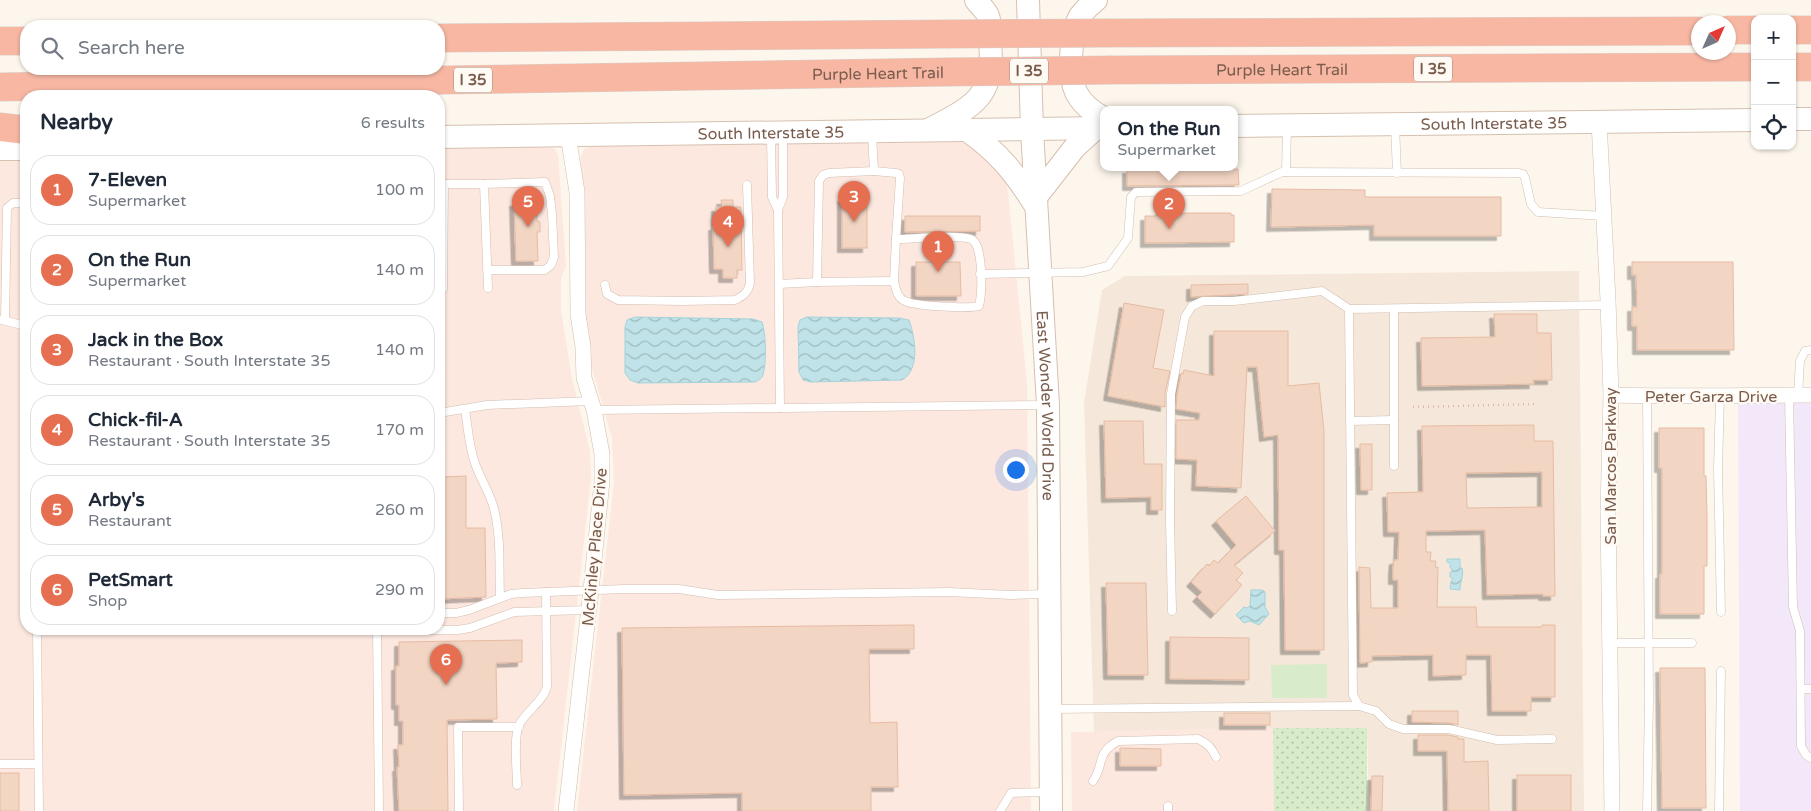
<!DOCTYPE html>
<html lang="en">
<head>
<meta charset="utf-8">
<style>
	:root { --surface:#fff; --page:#f6f6f7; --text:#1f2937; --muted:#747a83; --line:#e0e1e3; --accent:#e76f51 }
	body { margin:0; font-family:"Varela Round",sans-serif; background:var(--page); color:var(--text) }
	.controls { position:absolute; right:15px; top:15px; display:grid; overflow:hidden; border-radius:10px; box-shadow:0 1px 4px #0004 }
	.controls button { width:45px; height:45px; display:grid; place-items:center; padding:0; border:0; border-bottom:1px solid var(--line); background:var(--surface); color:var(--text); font:25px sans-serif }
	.compass { position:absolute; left:1691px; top:15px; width:45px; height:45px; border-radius:50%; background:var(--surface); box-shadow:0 1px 4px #0004; rotate:45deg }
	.you { position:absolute; left:1015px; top:469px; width:18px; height:18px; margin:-12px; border:4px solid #fff; border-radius:50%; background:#1a73e8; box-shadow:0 0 0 8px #1a73e833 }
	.badge { display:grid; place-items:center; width:32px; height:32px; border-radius:50%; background:var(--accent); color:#fff; font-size:16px; font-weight:700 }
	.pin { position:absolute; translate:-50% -41px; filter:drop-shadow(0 1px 2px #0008) }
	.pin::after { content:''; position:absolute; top:26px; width:18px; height:15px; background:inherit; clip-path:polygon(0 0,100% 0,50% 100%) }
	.popup { position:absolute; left:1100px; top:106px; width:138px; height:65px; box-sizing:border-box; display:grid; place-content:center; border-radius:10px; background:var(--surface); filter:drop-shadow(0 1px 4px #0005); font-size:16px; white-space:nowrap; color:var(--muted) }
	.popup b { font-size:19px; color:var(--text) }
	.popup::after { content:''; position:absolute; left:50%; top:100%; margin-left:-10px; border:10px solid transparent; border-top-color:var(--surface) }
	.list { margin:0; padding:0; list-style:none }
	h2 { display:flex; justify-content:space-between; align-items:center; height:65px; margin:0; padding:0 20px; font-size:21px }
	h2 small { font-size:16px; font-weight:400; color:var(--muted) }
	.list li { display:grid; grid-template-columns:32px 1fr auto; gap:15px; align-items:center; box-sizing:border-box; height:70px; margin:0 10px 10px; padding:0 10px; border:1px solid var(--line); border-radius:20px }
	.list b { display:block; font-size:19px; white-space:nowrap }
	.list p { margin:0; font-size:16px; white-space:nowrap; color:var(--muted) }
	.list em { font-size:16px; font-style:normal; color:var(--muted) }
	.icon { flex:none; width:28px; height:28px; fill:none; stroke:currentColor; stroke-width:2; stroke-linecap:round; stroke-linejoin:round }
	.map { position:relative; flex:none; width:1811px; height:811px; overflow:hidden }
	.search { position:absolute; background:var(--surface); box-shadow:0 1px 4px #0004; left:20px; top:20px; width:425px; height:55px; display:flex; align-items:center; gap:12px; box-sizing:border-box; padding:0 18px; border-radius:20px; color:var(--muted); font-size:19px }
	.panel { position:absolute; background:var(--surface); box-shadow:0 1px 4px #0004; left:20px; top:90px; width:425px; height:545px; border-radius:20px }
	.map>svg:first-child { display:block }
</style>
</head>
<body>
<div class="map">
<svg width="1811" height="811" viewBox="0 0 1811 811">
	<defs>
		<pattern id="grass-dots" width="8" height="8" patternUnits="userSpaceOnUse" patternTransform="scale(1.25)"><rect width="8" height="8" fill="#d8ecc9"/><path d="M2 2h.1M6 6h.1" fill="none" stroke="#b4c2a5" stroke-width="1.8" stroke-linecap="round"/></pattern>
		<pattern id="water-waves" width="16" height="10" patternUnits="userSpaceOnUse" patternTransform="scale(1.25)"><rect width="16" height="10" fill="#bfe3e8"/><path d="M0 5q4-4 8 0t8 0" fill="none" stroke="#a0bbbe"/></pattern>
		<filter id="shadow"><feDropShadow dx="-4.5" dy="4.5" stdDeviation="0" flood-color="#0004"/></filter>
	</defs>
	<rect width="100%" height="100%" fill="#fdf6ec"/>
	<path fill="#f5e8da" d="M1579,271L1584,811H1369L1367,728H1273L1094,732L1084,403L1102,290L1125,276Z"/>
	<g fill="#fde8e0" fill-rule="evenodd">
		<path d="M952,139L968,142L1005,177L1008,192L1027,383L1031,811H577L614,482L612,438L591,365L584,324L581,157L584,149L594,145ZM635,317L753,319L762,322L765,328L764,370L761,378L755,382L638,383L630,380ZM800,320L913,332L914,364L799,372L798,327Z"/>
		<path d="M549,146L555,149L558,155L566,265L561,279V309L571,374L590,451L591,478L554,811H0V154H26V629H439V147Z"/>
		<path d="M1273,728L1274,811H1072L1071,732Z"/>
	</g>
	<path fill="#f3e8fa" d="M1738,403H1811V811H1740Z"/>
	<path fill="url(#grass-dots)" d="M1273,728H1367V811H1274Z"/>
	<path fill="#d8ecc9" d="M1327,664V698H1272L1271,665Z"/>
	<g fill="url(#water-waves)" stroke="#a5d3da">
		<path d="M635,317L753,319L762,322C766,330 767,369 762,377C761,379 757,381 755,382L638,383L630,380L625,373V327L627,320Z"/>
		<path d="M807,317L899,318L909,320C915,337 921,369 902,380L811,382L803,380L799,372L798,327L800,320Z"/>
		<path d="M1447,559H1460V568H1462C1464,577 1460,581 1460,590L1450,589L1451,582L1453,578L1450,577V572H1453L1450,567V563L1447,562Z"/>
		<path d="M1251,590H1262L1265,592V607L1269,614L1259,625L1250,621L1244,623L1236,615L1244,607L1247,608L1250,606Z"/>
	</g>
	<g fill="#f3d5c3" stroke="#e6bba3" fill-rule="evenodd" filter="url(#shadow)">
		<path d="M1127,169H1238L1239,185L1127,186Z"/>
		<path d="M1272,189L1365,190V197H1501V236H1374V225L1271,227Z"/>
		<rect x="842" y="197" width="25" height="51"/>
		<path d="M721,200H733V207H741L742,270H737V278H723V269H714L713,226H716V207H722Z"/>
		<path d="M537,201V221L540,222V232H537L538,261H516L514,202Z"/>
		<path d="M1189,213H1231V215H1234V242L1145,243V216H1156V214Z"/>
		<path d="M905,216H980V231L905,232Z"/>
		<path d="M916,262H960L961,296H916Z"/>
		<path d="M1632,262H1733L1734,350H1637V326H1632V307H1637L1636,275H1632Z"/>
		<path d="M1248,284V294L1191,297V285Z"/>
		<path d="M1124,303L1164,310L1153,368L1170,371L1165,393V407L1108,396Z"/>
		<path d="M1494,314H1537V333H1551L1552,380H1533L1534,384L1422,386L1421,338L1495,337Z"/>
		<path d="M1214,331H1288V386L1319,383L1324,431V650H1285L1284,550H1279L1278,435L1264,437L1257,367H1247L1241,488L1196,486L1197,460L1176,459V420H1199L1200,413L1176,409L1177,395L1181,373L1183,374L1184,370L1214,376Z"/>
		<path d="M1104,421H1143L1144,464H1162V510H1151V497L1106,498Z"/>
		<path d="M1534,425V441H1553L1555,596H1543V594L1487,595L1485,530L1426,531V552H1431L1430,561H1436L1435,567H1438L1437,607H1476L1477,627H1542V625H1555V697H1531V711H1492L1491,655H1466V675L1433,676V655L1372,656V662L1360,663L1359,567L1370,568L1371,608H1398V580H1393V569L1394,560H1398L1399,532H1388L1387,493L1423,492L1422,426ZM1542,472V507L1467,508L1466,473Z"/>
		<path d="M1659,428H1704V476H1706L1707,516V566H1704V614H1660V574H1662V468H1659Z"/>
		<path d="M1360,444H1372V490H1361Z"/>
		<path d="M466,476V528H485L486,597L439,599V477Z"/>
		<path d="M1246,496L1275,531L1234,565L1243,573L1236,580L1242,585L1215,614L1197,597L1202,592L1191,582L1207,564L1209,566L1214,560L1218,563L1236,545L1216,521Z"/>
		<path d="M1106,583H1146L1148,675H1108Z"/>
		<path d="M914,625V649H869L870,723L897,722L898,787H871V811H742V793L624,795L622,628Z"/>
		<path d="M1170,637L1249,638V680L1170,679Z"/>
		<path d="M522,640V662L496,663L497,719L447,720L448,811H399L397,767H399L398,745H403V721H399V705H396V666H399V642Z"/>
		<path d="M1660,668H1705L1706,808H1662Z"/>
		<path d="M1412,711H1458V725L1449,723L1412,722Z"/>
		<rect x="1224" y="713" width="46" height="12"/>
		<path d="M1418,735H1448L1458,737V739H1464V762L1488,761L1489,811H1448L1447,751H1418Z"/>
		<path d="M1120,748L1161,749V766H1120Z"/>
		<rect x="0" y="773" width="19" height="38"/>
		<rect x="1517" y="775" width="54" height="36"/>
		<path d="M1372,776H1383L1382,811H1371Z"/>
	</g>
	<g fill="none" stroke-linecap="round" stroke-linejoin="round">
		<defs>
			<g id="lane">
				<path d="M1395,125L1397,173"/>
				<path d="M771,136L772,197L778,210"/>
				<path d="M1286,172L1287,127"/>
				<path d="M487,270H545L551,265L554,257L552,214L550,196L545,182L484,184L488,288"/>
				<path d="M980,274L1083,272L1108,266L1128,238L1131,197L1136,192L1241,191L1282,172L1518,173L1523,174L1525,178L1531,204L1538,212L1604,216"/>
				<path d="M894,281L896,239"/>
				<path d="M817,282L894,281C896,289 897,298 905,301C914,306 969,309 979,306C982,294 984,244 971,239C959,234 911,239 896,239L900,178L899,174L896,173L874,171"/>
				<path d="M779,284L817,282L819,181L823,175L829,173L874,171L872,134"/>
				<path d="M605,285L607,294L618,300L683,301L735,300C743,296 748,293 750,283L747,185"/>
				<path d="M443,289L444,184H484"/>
				<path d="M1349,309L1353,695L1359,706L1376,711L1389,724L1403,729H1449L1497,740L1552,739"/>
				<path d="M1394,309V466"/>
				<path d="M2,320L26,326"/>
				<path d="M5,320L7,208L13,203H26"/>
				<path d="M1789,395L1793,607L1800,631L1801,746L1806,755L1811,758"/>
				<path d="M1798,395L1800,361L1805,351L1811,350"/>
				<path d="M1647,396L1649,701L1647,811"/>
				<path d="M1720,397L1718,469L1721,612"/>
				<path d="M780,408L778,210L783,197V134"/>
				<path d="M465,409C468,428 469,448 476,466C482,482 492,496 495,513C501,540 499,570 500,598"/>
				<path d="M594,410L1047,405"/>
				<path d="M439,413L487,405L591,401"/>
				<path d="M1350,421L1394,420"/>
				<path d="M1172,611L1170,520L1171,394L1185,317L1192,306L1203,301H1234L1322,291L1349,309L1608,305"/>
				<path d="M439,613H456L469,610L511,594L522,593L624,589H679L718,595L949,592L1011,595L1049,594"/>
				<path d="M37,629L39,811"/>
				<path d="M377,629L379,811"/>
				<path d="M387,629L389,630H457L470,628L514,612L589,610"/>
				<path d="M1610,643H1692"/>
				<path d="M1801,689H1811"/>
				<path d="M1052,709L1359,706"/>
				<path d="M0,764H38"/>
				<path d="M1093,781C1105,764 1095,754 1118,741L1198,739C1208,744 1212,748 1216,757"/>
				<path d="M517,785C517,770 513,739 519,725C527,710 542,703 547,687L546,592"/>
				<path d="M1168,806V811"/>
				<path d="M459,811L458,727H519"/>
				<path d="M1000,811L1011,793L1048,792"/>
				<path d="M1719,811L1721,671"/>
			</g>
			<g id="street">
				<path d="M1599,121L1608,300L1611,395L1608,512L1612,811"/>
				<path d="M1611,395C1677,397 1744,395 1811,395"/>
				<path d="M566,811L591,590L602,481V454L594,410L584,378L583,347L578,314L577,192L568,135"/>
			</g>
			<g id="secondary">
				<path id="s1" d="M1028,0L1032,130L1048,405L1051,811"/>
				<path d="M1096,0C1091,4 1084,11 1080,16C1070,33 1068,75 1076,92C1082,104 1092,112 1104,118"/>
				<path d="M1792,119H1811"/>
				<path id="s2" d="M1234,126L1755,120"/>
				<path d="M930,129C972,107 996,97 990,43C990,35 991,23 988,16C986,10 979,5 976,0"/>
				<path d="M968,131C999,153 1015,173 1035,205"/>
				<path id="s3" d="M439,137L1104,128"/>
				<path d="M0,149H26"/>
				<path d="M1036,197L1075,147L1096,128"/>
			</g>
			<g id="highway">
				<path d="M1728,30H1755"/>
				<path d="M1792,30H1811"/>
				<path d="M1111,33L1698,31"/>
				<path d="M439,38L946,34"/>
				<path d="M0,41H26"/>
				<path d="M1792,67H1811"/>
				<path id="s4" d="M1111,70L1755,67"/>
				<path id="s5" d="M0,87L946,72"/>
				<path d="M0,127L26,130"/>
			</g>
		</defs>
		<use href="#lane" stroke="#d1beb0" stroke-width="9"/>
		<use href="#street" stroke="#d1beb0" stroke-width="16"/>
		<use href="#secondary" stroke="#d6c0b0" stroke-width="24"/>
		<use href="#highway" stroke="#dad1cd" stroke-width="29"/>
		<path stroke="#d9b8a5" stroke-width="2.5" stroke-dasharray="1 4" stroke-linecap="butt" d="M1413,407L1537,404"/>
		<use href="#lane" stroke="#fff" stroke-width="8"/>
		<use href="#street" stroke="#fff" stroke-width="15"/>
		<use href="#secondary" stroke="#fff" stroke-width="22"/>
		<use href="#highway" stroke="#f7b7a3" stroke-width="28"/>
		<defs>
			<g id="highway-bridge">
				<path d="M946,34L1111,33"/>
				<path d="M946,72L1111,70"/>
			</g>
		</defs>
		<use href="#highway-bridge" stroke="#dad1cd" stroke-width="29" stroke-linecap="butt"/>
		<use href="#highway-bridge" stroke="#f7b7a3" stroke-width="28"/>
	</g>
	<g text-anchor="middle" stroke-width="4.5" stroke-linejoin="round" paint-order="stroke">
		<g fill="#fffaf3" stroke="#a28b7f" stroke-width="1">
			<rect x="1414" y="56.5" width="38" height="25" rx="4"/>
			<rect x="1010" y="58.5" width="38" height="25" rx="4"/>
			<rect x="454" y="67.5" width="38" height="25" rx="4"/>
		</g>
		<g font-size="15" font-weight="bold" fill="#7a5c4d">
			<text x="1433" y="74">I 35</text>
			<text x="1029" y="76">I 35</text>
			<text x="473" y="85">I 35</text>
		</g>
		<g font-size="16" fill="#7a5c4d" stroke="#fffaf3">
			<text dy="6" stroke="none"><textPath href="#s4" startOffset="171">Purple Heart Trail</textPath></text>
			<text dy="6" stroke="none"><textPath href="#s5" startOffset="878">Purple Heart Trail</textPath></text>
			<text dy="6" stroke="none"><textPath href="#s2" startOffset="260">South Interstate 35</textPath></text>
			<text dy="6" stroke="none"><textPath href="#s3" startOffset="332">South Interstate 35</textPath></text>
			<text x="1711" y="402">Peter Garza Drive</text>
			<text dy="6" stroke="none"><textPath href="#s1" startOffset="406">East Wonder World Drive</textPath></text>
			<text transform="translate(1610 466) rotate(-90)" y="6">San Marcos Parkway</text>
			<text transform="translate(594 547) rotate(-85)" y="6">McKinley Place Drive</text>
		</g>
	</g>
</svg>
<div class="controls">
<button>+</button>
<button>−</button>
<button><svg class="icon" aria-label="locate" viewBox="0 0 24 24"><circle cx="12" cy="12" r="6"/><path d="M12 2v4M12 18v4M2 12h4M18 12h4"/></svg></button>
</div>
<svg class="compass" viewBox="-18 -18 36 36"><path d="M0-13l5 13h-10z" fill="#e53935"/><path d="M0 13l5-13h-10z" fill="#747a83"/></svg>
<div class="you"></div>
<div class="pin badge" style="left:938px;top:272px">1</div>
<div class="pin badge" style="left:1169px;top:229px">2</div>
<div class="popup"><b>On the Run</b>Supermarket</div>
<div class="pin badge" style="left:854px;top:222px">3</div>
<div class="pin badge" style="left:728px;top:247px">4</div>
<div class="pin badge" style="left:528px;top:227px">5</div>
<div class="pin badge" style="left:446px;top:685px">6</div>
<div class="search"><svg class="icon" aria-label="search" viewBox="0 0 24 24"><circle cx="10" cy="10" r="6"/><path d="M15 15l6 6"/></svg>Search here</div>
<section class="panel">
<h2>Nearby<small>6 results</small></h2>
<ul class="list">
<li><span class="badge">1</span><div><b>7-Eleven</b><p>Supermarket</p></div><em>100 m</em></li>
<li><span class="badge">2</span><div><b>On the Run</b><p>Supermarket</p></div><em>140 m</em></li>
<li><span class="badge">3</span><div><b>Jack in the Box</b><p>Restaurant · South Interstate 35</p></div><em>140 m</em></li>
<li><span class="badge">4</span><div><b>Chick-fil-A</b><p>Restaurant · South Interstate 35</p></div><em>170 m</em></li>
<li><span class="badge">5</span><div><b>Arby's</b><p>Restaurant</p></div><em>260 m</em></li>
<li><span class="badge">6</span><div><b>PetSmart</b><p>Shop</p></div><em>290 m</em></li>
</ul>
</section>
</div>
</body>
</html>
